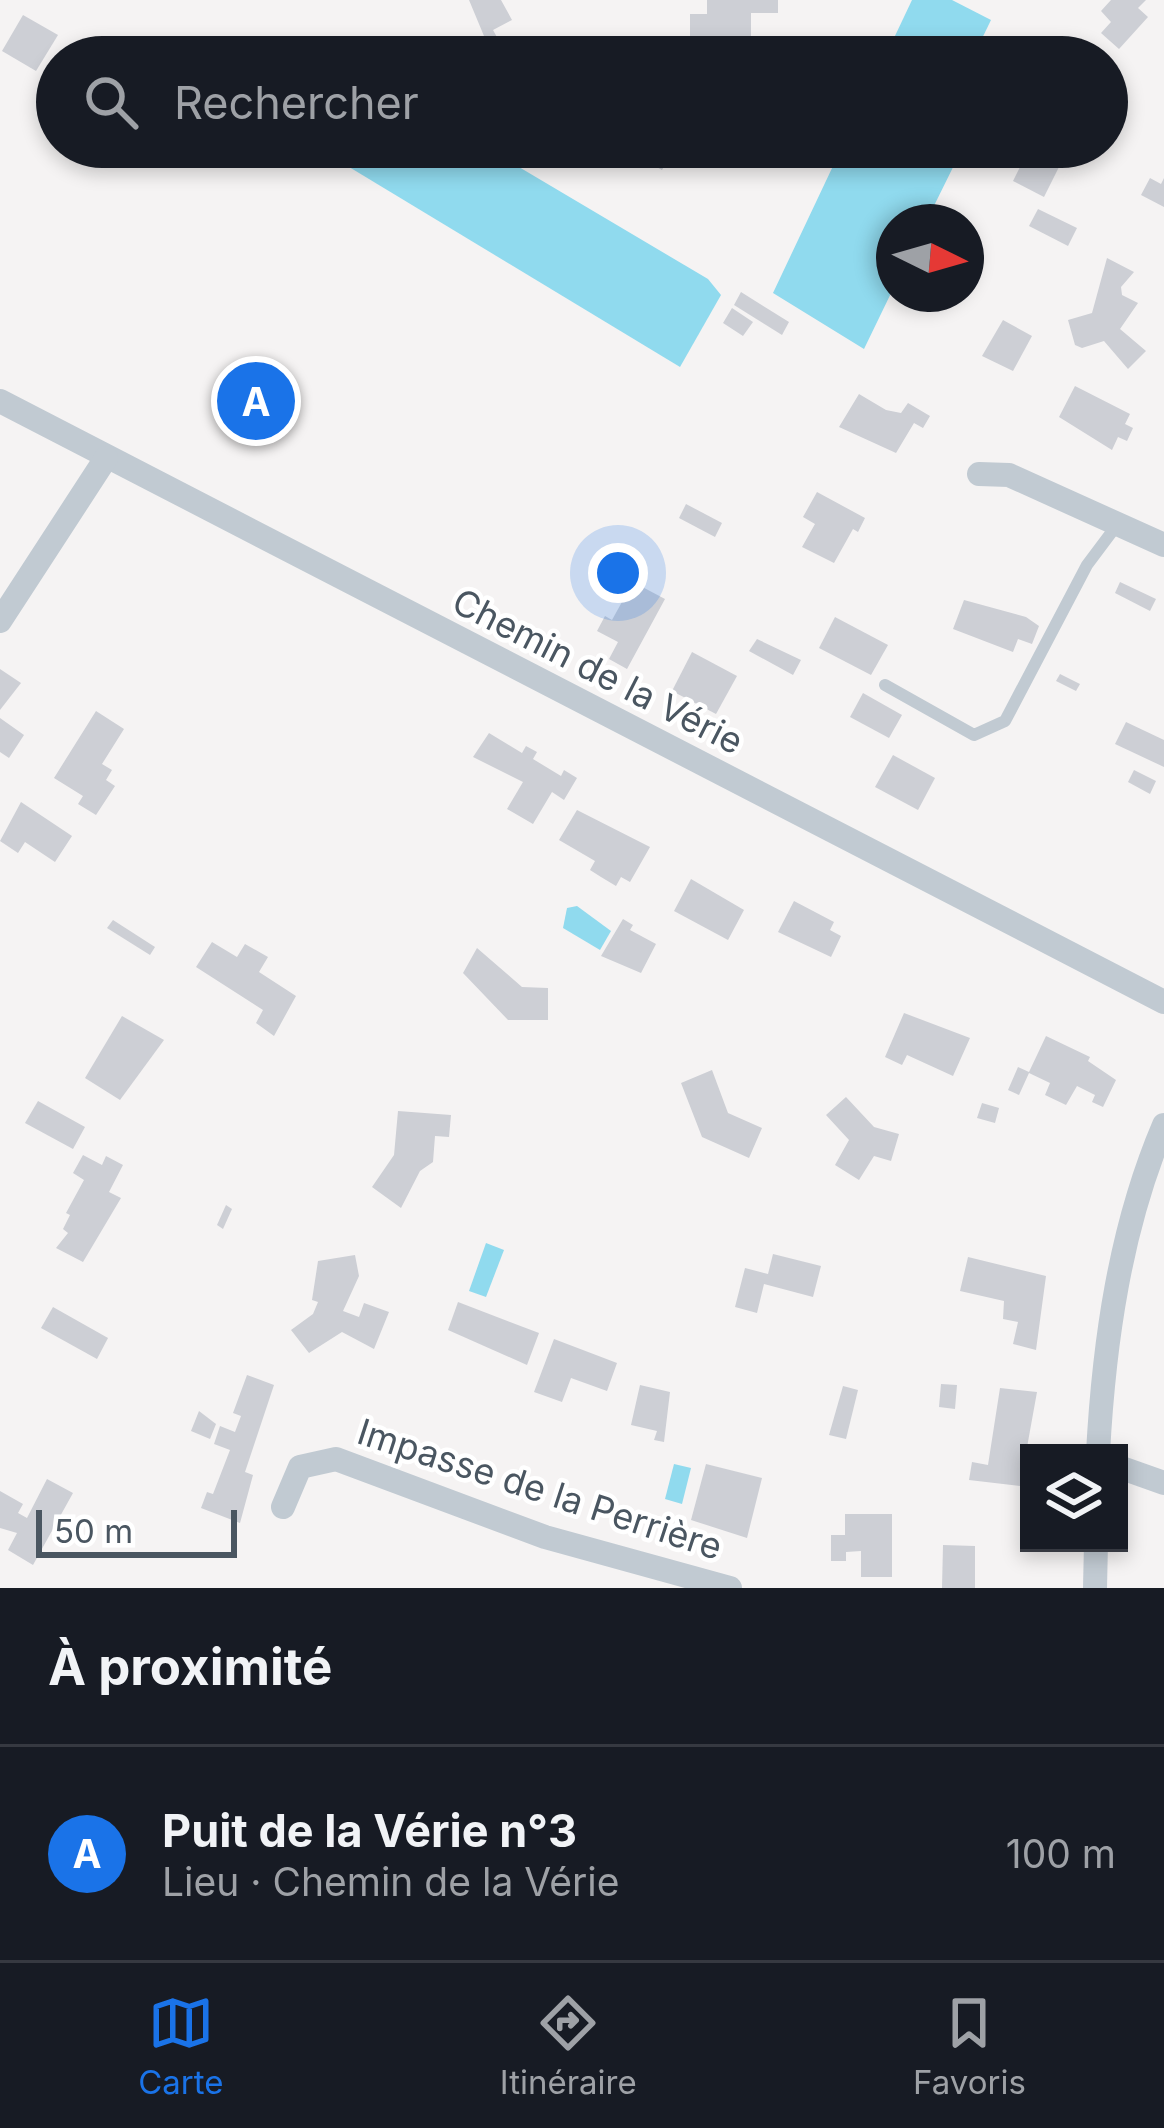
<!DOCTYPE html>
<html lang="fr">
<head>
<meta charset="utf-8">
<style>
	:root { --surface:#171b24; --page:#20242c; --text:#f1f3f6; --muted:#9ea1a6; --line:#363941; --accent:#1a73e8 }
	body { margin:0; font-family:Inter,sans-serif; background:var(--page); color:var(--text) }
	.controls { position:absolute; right:36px; bottom:36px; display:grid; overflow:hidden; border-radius:0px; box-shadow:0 6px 18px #0003 }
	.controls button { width:108px; height:108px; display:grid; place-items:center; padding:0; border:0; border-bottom:3px solid var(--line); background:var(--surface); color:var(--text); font:60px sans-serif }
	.compass { position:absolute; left:876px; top:204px; width:108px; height:108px; border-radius:50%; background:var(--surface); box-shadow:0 6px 18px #0003; rotate:95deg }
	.scale { position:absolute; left:36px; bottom:30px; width:201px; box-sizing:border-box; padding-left:12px; border:6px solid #4a5661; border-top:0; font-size:33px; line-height:42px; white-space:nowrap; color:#4a5661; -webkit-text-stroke:9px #fff; paint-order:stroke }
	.you { position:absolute; left:618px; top:573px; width:42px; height:42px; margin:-30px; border:9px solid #fff; border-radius:50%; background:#1a73e8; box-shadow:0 0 0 18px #1a73e833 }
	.badge { display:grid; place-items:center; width:78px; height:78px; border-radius:50%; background:var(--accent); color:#fff; font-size:39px; font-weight:700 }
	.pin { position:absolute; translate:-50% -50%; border:6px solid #fff; box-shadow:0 3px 12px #0006 }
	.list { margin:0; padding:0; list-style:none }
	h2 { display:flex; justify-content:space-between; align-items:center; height:156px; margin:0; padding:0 48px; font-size:51px }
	h2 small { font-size:39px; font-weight:400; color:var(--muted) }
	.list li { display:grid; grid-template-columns:78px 1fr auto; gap:36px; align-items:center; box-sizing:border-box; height:216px; padding:0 48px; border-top:3px solid var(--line) }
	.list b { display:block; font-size:45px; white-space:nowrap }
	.list p { margin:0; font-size:39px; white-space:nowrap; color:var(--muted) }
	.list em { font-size:39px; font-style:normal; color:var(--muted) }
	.icon { flex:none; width:66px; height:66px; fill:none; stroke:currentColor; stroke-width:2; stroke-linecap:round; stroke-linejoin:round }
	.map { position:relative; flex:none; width:1164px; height:1588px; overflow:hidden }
	.search { position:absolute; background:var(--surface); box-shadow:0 6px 18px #0003; left:36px; right:36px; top:36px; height:132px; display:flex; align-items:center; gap:30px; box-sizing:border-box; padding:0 42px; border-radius:66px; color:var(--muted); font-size:45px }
	.sheet { height:372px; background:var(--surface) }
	nav { display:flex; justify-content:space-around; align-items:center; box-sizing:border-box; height:168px; border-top:3px solid var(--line); background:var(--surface); font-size:33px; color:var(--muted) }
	nav a { display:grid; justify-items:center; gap:6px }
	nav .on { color:var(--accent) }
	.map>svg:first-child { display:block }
</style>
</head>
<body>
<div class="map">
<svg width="1164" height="1588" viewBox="0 0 1164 1588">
	<rect width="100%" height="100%" fill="#f5f3f3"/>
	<g fill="#90daee">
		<path d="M912,0H952L991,20L973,57H885Z"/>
		<path d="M316,147H485L708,279L721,295L680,367Z"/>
		<path d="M842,147H963L926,222H894V287L864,349L773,293Z"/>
		<path d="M577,906L611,931L600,950L563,928L567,908Z"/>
		<path d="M486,1243L504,1250L486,1297L469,1291Z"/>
		<path d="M674,1464L691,1468L682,1504L665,1499Z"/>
	</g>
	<g fill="#cdcfd5">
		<path d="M469,0H501L512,20L493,30L508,57H485L476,40L484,36Z"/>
		<path d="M707,0H778V13H751V45L690,46V14H707Z"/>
		<path d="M1111,0H1146L1138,8L1148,17L1119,49L1101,33L1111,22L1101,11Z"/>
		<path d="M23,15L58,35L36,71L2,51Z"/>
		<path d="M595,147H675L662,170L624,149L597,156Z"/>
		<path d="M1030,147H1069L1044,197L1013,181Z"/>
		<path d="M1150,178L1161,184L1164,178V207L1141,195Z"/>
		<path d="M1038,209L1077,228L1068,246L1029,226Z"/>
		<path d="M1107,258L1134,272L1121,287L1122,295L1138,303L1120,329L1146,351L1128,369L1104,341L1082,348L1075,345L1068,320L1092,313Z"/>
		<path d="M741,292L789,322L782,335L734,305Z"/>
		<path d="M732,308L753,322L743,336L723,323Z"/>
		<path d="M1003,320L1032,336L1013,371L982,356Z"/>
		<path d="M1075,386L1130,414L1125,424L1133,428L1127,441L1118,437L1112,450L1059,417Z"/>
		<path d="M253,392L265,398L259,410L247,404Z"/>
		<path d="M859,394L886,410L901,413L908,403L930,416L923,428L914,423L896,453L839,427Z"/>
		<path d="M817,492L865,518L858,532L853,529L834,563L802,547L815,524L803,517Z"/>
		<path d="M686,504L722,523L715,537L679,518Z"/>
		<path d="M633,582L665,599L627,669L609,659L618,642L597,631L605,616L612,620Z"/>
		<path d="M1120,582L1156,599L1150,611L1115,593Z"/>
		<path d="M964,600L1026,617L1039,626L1032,644L1018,639L1013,652L953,629Z"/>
		<path d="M835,617L888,645L871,675L819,648Z"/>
		<path d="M757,639L801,660L793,675L749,651Z"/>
		<path d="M692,652L737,676L716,714L672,691Z"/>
		<path d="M0,669L21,683L0,710Z"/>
		<path d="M1060,674L1080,684L1076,691L1056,681Z"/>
		<path d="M863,693L902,715L889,738L850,717Z"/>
		<path d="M96,711L124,729L102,764L112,770L106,780L115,786L96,815L78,804L83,796L54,778Z"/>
		<path d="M0,718L24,735L9,758L0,752Z"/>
		<path d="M1126,722L1164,740V767L1115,744Z"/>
		<path d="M489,733L522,753L526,746L537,752L533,759L561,776L564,770L577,778L564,800L552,792L533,824L507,809L523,782L473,757Z"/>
		<path d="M893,755L935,778L918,810L875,787Z"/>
		<path d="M1134,770L1156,781L1150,794L1128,782Z"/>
		<path d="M21,802L72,836L55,862L25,842L18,853L0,841Z"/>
		<path d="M577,810L650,847L630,882L621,877L616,886L601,877L590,870L595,861L559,840Z"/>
		<path d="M691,879L744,910L728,940L674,911Z"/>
		<path d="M794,901L834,922L830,930L841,936L831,957L778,932Z"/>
		<path d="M623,919L633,925L630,930L656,944L641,973L601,956Z"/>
		<path d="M113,920L155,947L150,955L107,928Z"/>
		<path d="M212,942L237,957L245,944L268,957L259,972L296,996L274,1036L256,1023L263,1010L196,967Z"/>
		<path d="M477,948L522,987L548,988V1020H508L463,973Z"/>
		<path d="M904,1013L970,1038L953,1076L907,1055L902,1065L885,1057Z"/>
		<path d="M122,1016L164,1040L120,1100L85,1078Z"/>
		<path d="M1046,1036L1090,1057L1088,1061L1116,1080L1103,1107L1092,1102L1095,1095L1077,1086L1066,1105L1045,1095L1050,1083L1029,1073L1019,1095L1008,1090L1018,1067L1029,1072Z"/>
		<path d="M712,1070L728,1113L762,1128L749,1158L702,1137L681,1083Z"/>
		<path d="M846,1097L874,1127L899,1134L891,1161L874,1156L859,1180L835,1165L849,1140L826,1115Z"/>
		<path d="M38,1101L85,1127L73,1149L25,1123Z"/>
		<path d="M982,1103L999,1108L995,1123L977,1118Z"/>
		<path d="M398,1111L451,1115L449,1137L435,1136L433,1162L420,1171L401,1208L372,1187L394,1155Z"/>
		<path d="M83,1155L102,1165L106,1156L123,1165L109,1192L121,1198L83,1262L56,1248L68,1233L63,1229L70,1215L66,1213L84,1180L73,1173Z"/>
		<path d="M226,1205L232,1209L223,1229L217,1225Z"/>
		<path d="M773,1254L821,1266L813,1297L764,1284L757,1313L735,1307L745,1268L768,1274Z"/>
		<path d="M355,1255L359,1276L343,1311L359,1317L364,1303L389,1312L374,1349L342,1332L309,1353L291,1330L313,1314L318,1302L312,1300L318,1261Z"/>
		<path d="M968,1257L1046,1276L1036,1350L1013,1344L1018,1322L1003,1319L1004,1301L960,1291Z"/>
		<path d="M458,1302L539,1333L527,1365L448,1330Z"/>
		<path d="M53,1307L108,1338L97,1359L41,1328Z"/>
		<path d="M554,1339L617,1363L607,1391L571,1378L562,1402L534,1392Z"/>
		<path d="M247,1375L274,1385L245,1472L253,1475L240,1523L201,1508L207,1492L213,1494L230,1450L214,1444L220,1426L235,1432L241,1416L233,1413Z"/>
		<path d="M941,1384L957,1385L955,1409L939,1407Z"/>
		<path d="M640,1385L670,1392L664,1442L654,1440L657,1431L631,1425Z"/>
		<path d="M843,1386L858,1390L846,1439L829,1435Z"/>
		<path d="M1000,1388L1037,1392L1020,1486L969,1480L972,1462L988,1465Z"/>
		<path d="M199,1411L216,1424L210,1439L191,1431Z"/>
		<path d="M706,1464L762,1478L747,1538L691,1520Z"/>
		<path d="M47,1479L73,1493L33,1565L8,1550L17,1533L0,1528V1491L23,1504L18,1513L27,1518Z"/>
		<path d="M845,1514H892V1577H861V1551L846,1552V1561H831V1535H845Z"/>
		<path d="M943,1545L975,1546V1588H942Z"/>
	</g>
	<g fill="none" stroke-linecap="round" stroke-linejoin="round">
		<path stroke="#c1cad2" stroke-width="12" d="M885,685L974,735L1005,721L1087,565L1117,525"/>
		<g stroke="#c1cad2" stroke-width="24">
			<path d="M0,401L1164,1002"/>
			<path d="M979,474L1009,475L1164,545"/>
			<path d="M0,621L106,458"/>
			<path d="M1098,1453C1104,1342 1120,1228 1164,1125"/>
			<path d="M1119,1467L1164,1483"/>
			<path d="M283,1507L300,1467L336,1459L545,1537L730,1588"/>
			<path d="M1095,1588L1096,1543"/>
		</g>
	</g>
	<g text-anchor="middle" stroke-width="9" stroke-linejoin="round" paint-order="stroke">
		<g font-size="36" fill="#4a5661" stroke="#fff">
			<text transform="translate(598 671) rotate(27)" y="13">Chemin de la Vérie</text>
			<text transform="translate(540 1489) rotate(18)" y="13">Impasse de la Perrière</text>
		</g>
	</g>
</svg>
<div class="controls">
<button><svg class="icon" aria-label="layers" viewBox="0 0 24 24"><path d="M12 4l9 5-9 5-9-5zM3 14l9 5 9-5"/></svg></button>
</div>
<svg class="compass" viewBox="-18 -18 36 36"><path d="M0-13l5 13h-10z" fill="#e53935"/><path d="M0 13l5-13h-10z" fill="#9ea1a6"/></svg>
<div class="scale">50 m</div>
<div class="you"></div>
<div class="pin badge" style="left:256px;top:401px">A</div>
<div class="search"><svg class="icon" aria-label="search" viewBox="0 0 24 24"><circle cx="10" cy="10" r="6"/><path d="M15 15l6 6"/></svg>Rechercher</div>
</div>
<section class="sheet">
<h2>À proximité<small></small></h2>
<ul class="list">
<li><span class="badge">A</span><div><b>Puit de la Vérie n°3</b><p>Lieu · Chemin de la Vérie</p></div><em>100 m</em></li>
</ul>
</section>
<nav>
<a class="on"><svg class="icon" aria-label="map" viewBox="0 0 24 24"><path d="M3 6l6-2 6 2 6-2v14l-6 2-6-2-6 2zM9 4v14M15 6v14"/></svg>Carte</a>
<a><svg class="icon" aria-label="directions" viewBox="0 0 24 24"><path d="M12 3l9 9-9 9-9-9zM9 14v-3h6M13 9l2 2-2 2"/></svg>Itinéraire</a>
<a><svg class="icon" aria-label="saved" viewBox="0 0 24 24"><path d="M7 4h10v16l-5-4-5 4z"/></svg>Favoris</a>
</nav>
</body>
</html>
